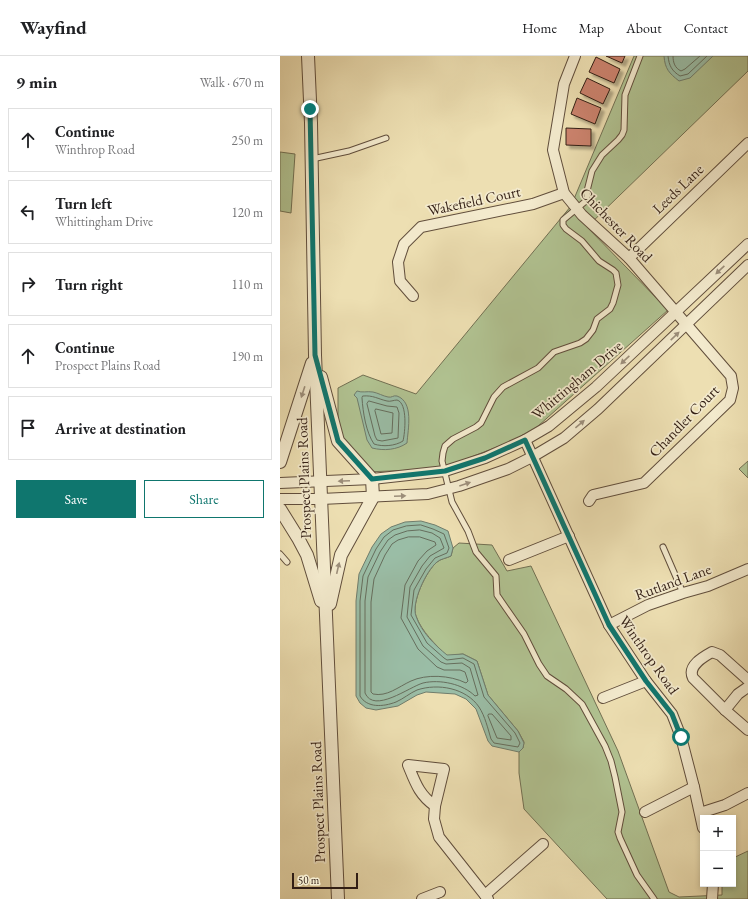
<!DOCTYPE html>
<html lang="en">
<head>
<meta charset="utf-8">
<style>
	:root { --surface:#fff; --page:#f2f2f2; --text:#202124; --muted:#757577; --line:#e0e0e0; --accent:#0f766e }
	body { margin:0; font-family:"EB Garamond",serif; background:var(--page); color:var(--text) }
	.controls { position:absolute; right:12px; bottom:12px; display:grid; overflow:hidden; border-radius:0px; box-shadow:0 2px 6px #0003 }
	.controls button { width:36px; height:36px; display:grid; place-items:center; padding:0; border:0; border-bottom:1px solid var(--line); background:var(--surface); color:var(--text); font:20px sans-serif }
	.scale { position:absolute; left:12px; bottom:10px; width:66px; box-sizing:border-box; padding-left:4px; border:2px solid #321e14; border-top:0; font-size:11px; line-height:14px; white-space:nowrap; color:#321e14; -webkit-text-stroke:3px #f3eacd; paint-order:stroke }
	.stop { position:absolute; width:12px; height:12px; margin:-9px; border:3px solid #0f766e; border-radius:50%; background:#fff }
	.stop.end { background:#0f766e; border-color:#fff; box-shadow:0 1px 4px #0008 }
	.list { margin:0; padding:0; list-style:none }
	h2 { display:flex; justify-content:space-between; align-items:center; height:52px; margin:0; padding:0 16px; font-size:17px }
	h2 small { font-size:13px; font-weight:400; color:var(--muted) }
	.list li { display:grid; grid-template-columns:26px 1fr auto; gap:12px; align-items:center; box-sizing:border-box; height:64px; margin:0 8px 8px; padding:0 8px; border:1px solid var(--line); border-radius:0px }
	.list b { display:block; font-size:15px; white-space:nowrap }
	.list p { margin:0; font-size:13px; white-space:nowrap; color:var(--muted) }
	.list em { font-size:13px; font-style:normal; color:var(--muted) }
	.actions { display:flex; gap:8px; padding:12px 16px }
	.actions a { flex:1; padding:9px 0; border:1px solid var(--accent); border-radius:0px; text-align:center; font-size:14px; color:var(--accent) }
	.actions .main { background:var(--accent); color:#fff }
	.icon { flex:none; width:22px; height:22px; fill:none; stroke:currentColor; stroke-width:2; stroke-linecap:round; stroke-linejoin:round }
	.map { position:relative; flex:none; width:468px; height:843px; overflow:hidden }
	header { display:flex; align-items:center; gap:24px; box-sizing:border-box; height:56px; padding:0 20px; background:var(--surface); border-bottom:1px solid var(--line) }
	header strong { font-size:19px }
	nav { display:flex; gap:22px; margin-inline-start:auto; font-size:14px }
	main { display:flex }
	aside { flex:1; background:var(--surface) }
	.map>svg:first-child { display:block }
</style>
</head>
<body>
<header>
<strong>Wayfind</strong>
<nav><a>Home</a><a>Map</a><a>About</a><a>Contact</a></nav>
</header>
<main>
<aside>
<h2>9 min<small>Walk · 670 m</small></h2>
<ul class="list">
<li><svg class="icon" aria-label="ahead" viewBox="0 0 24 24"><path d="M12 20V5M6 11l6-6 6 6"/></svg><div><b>Continue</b><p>Winthrop Road</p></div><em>250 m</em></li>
<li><svg class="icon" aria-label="left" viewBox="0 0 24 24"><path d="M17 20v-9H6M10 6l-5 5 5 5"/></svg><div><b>Turn left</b><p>Whittingham Drive</p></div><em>120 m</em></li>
<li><svg class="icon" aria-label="right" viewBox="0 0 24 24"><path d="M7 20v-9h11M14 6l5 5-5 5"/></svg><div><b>Turn right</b></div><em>110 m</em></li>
<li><svg class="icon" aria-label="ahead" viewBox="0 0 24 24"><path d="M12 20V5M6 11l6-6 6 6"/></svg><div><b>Continue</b><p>Prospect Plains Road</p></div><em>190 m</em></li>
<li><svg class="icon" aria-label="arrive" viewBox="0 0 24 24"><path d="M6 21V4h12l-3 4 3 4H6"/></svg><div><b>Arrive at destination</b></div></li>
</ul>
<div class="actions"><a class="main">Save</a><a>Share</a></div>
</aside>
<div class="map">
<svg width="468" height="843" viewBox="0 0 468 843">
	<defs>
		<filter id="shadow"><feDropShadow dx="3.5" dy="3.5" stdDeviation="1" flood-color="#0004"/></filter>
	</defs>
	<rect width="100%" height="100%" fill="#eddfb2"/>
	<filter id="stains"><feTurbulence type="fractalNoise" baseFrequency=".005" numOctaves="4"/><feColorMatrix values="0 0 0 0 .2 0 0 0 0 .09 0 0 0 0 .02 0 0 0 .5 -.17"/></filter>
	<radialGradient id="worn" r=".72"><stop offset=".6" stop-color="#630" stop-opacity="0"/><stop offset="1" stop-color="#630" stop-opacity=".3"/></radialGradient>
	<g fill="#b1c392" stroke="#727053">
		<path d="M354,0H468V15L307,171L388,254L248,379L160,413L85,416L58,384V332L83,319L136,338L291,150Z"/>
		<path d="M0,96L15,98L11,157L0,155Z"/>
		<path d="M468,405V422L459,413Z"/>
		<path d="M179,487L212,489L227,515L251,510L338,695L389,836L399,841L442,839V828H453V802L468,795V843H327L244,753L239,717V696L243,692L244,686L238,675L208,639L197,605L183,598L167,600C155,588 142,576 136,560C131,547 146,515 157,506C160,503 167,502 171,500L173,492Z"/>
	</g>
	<g fill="#9abda6" stroke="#707d6c">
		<path d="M384,0H433L410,22L399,25C389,17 385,13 384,0Z"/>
		<path d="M77,335C82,337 87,335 93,336C98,337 103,340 108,341C112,342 113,339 117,340C134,346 128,373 127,387C117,394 104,395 92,392L87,384L77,342L74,339Z"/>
		<path d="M141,465L155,469L168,475L173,492L171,500C167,502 160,503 157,506C146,515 131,547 136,560C141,576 155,589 167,599L183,598L197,605L208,639L238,675L244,687L243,692L239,696L212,690L208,685L196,653L186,643L175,638L146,636L137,639L118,650L96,654L86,652L80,647L76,640V545L79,518L92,491L101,478L111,471L125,466Z"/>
	</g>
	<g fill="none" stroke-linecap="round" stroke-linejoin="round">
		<g stroke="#666e5d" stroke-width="1">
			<path d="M388,0C389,10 392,15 400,20L408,18L427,0"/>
			<path d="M393,0C393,7 395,12 401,15L405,13L420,0"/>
			<path d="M83,340C93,339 98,343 107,345C110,346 114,344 117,344C128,347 125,377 123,385C115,390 103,391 94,388C86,376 83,357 82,342Z"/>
			<path d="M89,345L107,350L117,351L119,357L118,382L102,385L97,384L95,380L87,348Z"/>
			<path d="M96,353L113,357L112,377L101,378L95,355Z"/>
			<path d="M141,469L153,473L164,478L169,492L167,497L155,502L146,513L134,534L131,559L147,587L164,602L167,604L183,602L194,608L204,641L235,677L240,687L238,691L214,687L211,683C208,673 205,660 199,651C186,632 158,627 137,634C130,637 123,643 116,646C103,651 87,652 80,640V545L83,520L96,493L104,481L113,474L126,470Z"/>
			<path d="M140,474L152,477L160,482L164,492L150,500L142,510L130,531L127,561L143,590L161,606L166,608L182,607L190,612L198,639L195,640C183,628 160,623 143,627C129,631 94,658 85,637V545L88,521L100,496L108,484L115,479L127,475Z"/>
			<path d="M140,481L155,486L156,489L147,495L138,505L125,529L121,562L138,593L157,611L164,614H180L185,616L188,625L186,627C170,619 146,618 131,625C118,631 107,641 93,638L91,636V546L94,523L105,499L112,488L118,484L128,481Z"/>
			<path d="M209,658H212L231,680V684L217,682L208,660Z"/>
		</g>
	</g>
	<g fill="#cb826d" stroke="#321e14" filter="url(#shadow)">
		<path d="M326,0H345L342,7Z"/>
		<path d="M316,1L340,13L334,27L309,16Z"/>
		<path d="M307,22L330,33L323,48L300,37Z"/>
		<path d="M297,42L321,52L315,68L291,58Z"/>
		<path d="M286,72L311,73V90L286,89Z"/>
	</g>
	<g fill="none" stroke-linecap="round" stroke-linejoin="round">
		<defs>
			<g id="service">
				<path d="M360,0L345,39L344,74L342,79L338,84L322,99L312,115L307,135V144L283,164V169L286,173L302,185L319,205L333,214L336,217L338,229L333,247L330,253L317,263L313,274L306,283L300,287L274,296L258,312L223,331L214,341L201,367L196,371L173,383L165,390L163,397L162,405L172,446L188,475L196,496L216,520L217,539L244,578L259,608L267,620L286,633L302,648L325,690L331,705L335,721L342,756L338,776L340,782L357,819L374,843"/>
				<path d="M32,103L69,95L106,82"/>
				<path d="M383,491L403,537"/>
				<path d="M0,498L7,506"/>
			</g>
			<g id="minor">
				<path d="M295,0L284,28L273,94L284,137L302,159L349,202L451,320L453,332L450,344L364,427L313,439L309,445"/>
				<path d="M349,202L468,87"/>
				<path d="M133,240L120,225L118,206L124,188L141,171L253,148L284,137"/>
				<path d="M245,384L329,569L366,625L392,658L401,681L414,731L423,772"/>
				<path d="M0,427L92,423L165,415L205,402L245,384L269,370L316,331L468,188"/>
				<path d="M0,443H41L148,438L179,430L228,413L252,401L284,382L318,353L468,209"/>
				<path d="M229,504L289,480"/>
				<path d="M329,569L368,549L403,537L428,530L468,513"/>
				<path d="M468,624L440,599L432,596C423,601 407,610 413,622L445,654L468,674"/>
				<path d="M323,642L366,625"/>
				<path d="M445,654L458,638L468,631"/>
				<path d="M128,709L164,713L155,750C139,739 135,726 128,709Z"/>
				<path d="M155,750L154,763L159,781L208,843"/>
				<path d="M365,756L414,731"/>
				<path d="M420,757L445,749L468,737"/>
				<path d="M205,839L263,788"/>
				<path d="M142,843L160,836"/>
				<path d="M432,843L433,828"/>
			</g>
			<g id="tertiary">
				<path d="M28,0L31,67L35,299L58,843"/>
				<path d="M41,321L58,385L92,423L93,441L61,499L50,548"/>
				<path d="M0,406L32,307"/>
				<path d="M0,453L18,482L27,499L41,545"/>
			</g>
		</defs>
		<use href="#service" stroke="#614e3c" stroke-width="7"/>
		<use href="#minor" stroke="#614e3c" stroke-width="12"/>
		<use href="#tertiary" stroke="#614e3c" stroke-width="14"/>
		<use href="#service" stroke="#f3eacd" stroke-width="5"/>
		<use href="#minor" stroke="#f3eacd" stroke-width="10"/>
		<use href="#tertiary" stroke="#f3eacd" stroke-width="12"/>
	</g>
	<defs><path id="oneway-solid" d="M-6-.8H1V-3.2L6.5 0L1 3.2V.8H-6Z"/></defs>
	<g fill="#9c8e7a">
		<use href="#oneway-solid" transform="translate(440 214) rotate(137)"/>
		<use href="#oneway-solid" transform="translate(395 280) rotate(-44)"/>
		<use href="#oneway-solid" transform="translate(345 304) rotate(137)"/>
		<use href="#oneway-solid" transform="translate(23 336) rotate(108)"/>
		<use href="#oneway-solid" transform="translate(300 368) rotate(-40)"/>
		<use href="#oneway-solid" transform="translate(64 425) rotate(177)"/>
		<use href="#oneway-solid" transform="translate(185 428) rotate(-19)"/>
		<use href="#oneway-solid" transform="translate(120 440) rotate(-3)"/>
		<use href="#oneway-solid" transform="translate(58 512) rotate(-77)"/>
	</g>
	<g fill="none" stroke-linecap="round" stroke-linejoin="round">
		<path stroke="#0f766e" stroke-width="5" d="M30,53L35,299L58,385L92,423L165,415L205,402L245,384L329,569L366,625L392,658L401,681"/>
	</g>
	<g text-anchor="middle" stroke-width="3.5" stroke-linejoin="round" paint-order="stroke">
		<g font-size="15" fill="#321e14" stroke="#f3eacd">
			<text transform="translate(398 133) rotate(-44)" y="5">Leeds Lane</text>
			<text transform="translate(194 145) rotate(-12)" y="5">Wakefield Court</text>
			<text transform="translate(336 169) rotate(46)" y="5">Chichester Road</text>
			<text transform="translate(297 324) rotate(-40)" y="5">Whittingham Drive</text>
			<text transform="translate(404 365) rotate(-46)" y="5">Chandler Court</text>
			<text transform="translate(24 422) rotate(-92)" y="5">Prospect Plains Road</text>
			<text transform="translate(393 526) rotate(-20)" y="5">Rutland Lane</text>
			<text transform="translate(369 599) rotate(55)" y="5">Winthrop Road</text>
			<text transform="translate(38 746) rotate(-92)" y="5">Prospect Plains Road</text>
		</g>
	</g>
	<rect width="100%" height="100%" filter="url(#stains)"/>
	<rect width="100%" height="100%" fill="url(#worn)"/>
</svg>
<div class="controls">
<button>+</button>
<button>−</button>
</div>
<div class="scale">50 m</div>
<div class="stop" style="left:401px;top:681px"></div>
<div class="stop end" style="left:30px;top:53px"></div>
</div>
</main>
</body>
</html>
